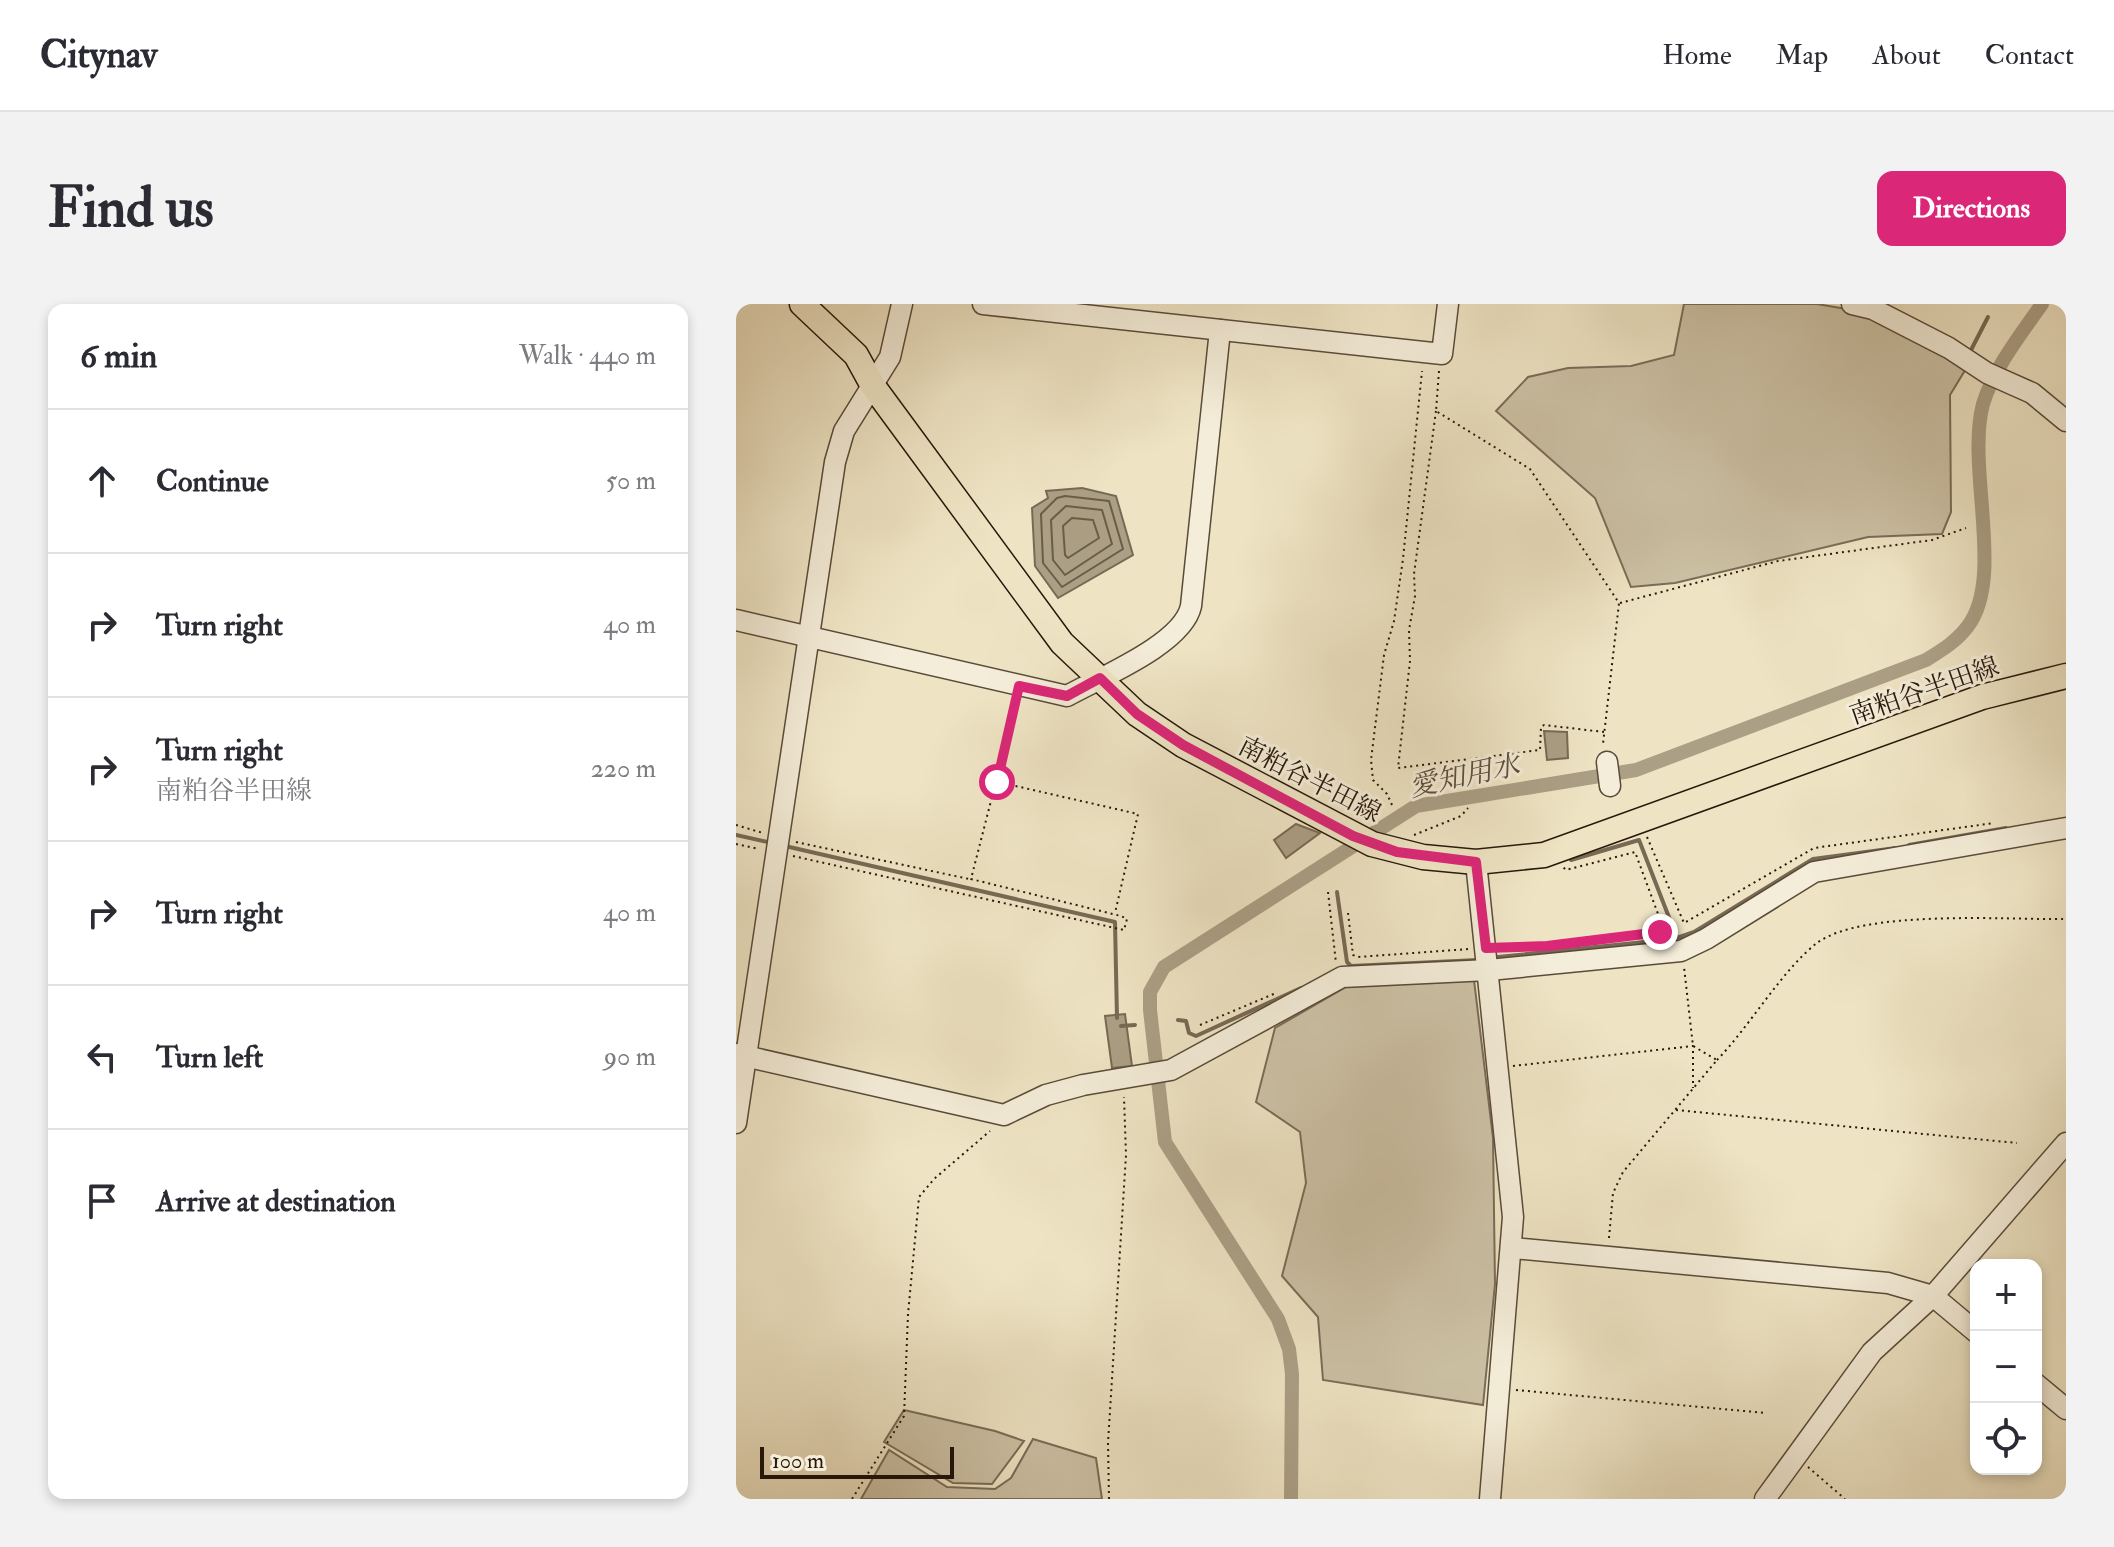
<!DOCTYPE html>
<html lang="en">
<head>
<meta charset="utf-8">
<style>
	:root { --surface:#fff; --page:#f2f2f3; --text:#2b2b33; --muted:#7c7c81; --line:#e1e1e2; --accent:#db2777 }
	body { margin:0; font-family:"IM FELL Double Pica","Noto Serif JP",serif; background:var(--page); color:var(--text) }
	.controls { position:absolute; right:24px; bottom:24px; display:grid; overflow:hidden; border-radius:16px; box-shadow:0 4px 12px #0003 }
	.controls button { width:72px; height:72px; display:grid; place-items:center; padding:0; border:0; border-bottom:2px solid var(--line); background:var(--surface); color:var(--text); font:40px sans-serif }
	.scale { position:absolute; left:24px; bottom:20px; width:194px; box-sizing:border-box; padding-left:8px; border:4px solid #28180b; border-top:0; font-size:22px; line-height:28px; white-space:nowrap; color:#28180b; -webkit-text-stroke:6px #f4edd9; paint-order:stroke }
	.stop { position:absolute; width:24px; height:24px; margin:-18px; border:6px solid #db2777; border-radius:50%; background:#fff }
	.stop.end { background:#db2777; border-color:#fff; box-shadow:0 2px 8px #0008 }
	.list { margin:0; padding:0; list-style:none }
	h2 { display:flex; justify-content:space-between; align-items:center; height:104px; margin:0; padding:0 32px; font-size:34px }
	h2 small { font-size:26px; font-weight:400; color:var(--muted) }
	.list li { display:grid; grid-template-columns:52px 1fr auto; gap:24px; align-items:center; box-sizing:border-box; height:144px; padding:0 32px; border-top:2px solid var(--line) }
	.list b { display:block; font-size:30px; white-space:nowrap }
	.list p { margin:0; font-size:26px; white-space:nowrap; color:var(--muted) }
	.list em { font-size:26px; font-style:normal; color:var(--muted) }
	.icon { flex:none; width:44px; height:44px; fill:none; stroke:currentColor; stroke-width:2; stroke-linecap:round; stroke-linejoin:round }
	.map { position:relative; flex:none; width:1330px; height:1195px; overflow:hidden; border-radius:16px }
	header { display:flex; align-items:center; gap:48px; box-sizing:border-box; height:112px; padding:0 40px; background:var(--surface); border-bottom:2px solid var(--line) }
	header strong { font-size:38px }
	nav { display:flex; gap:44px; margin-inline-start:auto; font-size:28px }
	.intro { display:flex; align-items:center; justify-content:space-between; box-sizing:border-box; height:192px; padding:0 48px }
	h1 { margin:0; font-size:56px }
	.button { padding:20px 36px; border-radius:16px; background:var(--accent); color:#fff; font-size:28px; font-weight:700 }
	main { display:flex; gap:48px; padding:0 48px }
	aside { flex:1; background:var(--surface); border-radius:16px; box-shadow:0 4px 12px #0003 }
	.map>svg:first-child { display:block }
</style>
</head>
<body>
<header>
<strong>Citynav</strong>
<nav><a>Home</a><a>Map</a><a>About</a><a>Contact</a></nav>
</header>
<div class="intro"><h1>Find us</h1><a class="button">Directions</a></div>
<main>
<aside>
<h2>6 min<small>Walk · 440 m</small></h2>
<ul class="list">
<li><svg class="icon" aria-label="ahead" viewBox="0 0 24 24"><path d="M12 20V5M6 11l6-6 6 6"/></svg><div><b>Continue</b></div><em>50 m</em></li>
<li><svg class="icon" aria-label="right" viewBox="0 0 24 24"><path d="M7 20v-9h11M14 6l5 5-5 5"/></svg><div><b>Turn right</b></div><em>40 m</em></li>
<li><svg class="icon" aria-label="right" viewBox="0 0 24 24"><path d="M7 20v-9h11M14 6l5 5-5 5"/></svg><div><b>Turn right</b><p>南粕谷半田線</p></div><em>220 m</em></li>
<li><svg class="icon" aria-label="right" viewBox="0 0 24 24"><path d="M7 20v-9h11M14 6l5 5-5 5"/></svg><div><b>Turn right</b></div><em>40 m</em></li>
<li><svg class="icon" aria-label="left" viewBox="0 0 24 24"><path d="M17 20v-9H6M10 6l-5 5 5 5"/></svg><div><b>Turn left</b></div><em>90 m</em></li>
<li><svg class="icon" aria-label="arrive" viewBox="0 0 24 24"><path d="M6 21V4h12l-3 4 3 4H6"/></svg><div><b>Arrive at destination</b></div></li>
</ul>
</aside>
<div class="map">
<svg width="1330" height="1195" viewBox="0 0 1330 1195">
	<rect width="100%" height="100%" fill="#eee4c4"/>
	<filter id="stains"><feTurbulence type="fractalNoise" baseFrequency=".0025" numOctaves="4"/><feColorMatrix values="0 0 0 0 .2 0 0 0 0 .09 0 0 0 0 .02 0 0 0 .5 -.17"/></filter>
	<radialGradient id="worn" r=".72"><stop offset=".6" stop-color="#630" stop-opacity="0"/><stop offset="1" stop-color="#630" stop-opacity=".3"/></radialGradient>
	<g fill="#ccc1a5" stroke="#7a6c58" stroke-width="2">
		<path d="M948,0H1081L1134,9L1231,63L1214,91L1215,208L1206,230L1132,233L939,279L895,283L859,194L760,107L792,73L832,64L895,62L938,51Z"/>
		<path d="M738,676L757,834L759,980L747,1101L587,1076L582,1013L546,972L570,879L564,828L520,798L539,724L610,683Z"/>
		<path d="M168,1106L259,1127L288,1137L256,1180L217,1179L148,1138Z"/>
		<path d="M297,1135L360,1154L366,1195H125L153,1146L211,1183L259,1185L275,1174Z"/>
	</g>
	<g fill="#ab9f85" stroke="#776954" stroke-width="2">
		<path d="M346,184L380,192L397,251L322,294L299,262L296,204L312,194L310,187Z"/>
		<path d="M808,427L831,428L832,454L811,456Z"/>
		<path d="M560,520L584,529L550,554L538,536Z"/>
		<path d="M389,710L396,762L376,764L369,712Z"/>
	</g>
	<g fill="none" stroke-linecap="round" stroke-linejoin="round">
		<g stroke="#6a5c48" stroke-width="2">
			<path d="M329,192L373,197L387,245L326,283L307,259L305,210L321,194Z"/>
			<path d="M330,202L366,206L376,240L329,271L317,256L315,216Z"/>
			<path d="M336,214L357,216L363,234L332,254L329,251L327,222Z"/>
		</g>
		<g stroke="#776954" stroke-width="4">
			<path d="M1234,48L1252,13"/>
			<path d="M0,531L36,539"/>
			<path d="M1173,541L1270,524"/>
			<path d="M49,542L379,618L381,714"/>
			<path d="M835,556L903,536L941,634"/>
			<path d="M601,588L611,658L615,662L742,656"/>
			<path d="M762,653L938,635L958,628L1077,555L1160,544"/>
			<path d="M442,716L450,717L453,729L460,732L565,684"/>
			<path d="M385,722L399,721"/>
		</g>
		<path stroke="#ab9f85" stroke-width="14" d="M555,1195L556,1070L553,1045L542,1015L429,838L414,706V688L428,663L680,502L900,466L1190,356C1206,346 1221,337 1232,322C1269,273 1230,163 1247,100C1258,64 1285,30 1306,0"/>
		<defs>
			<g id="minor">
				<path d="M247,0L706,50L712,0"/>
				<path d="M1116,0L1137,5L1213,44L1251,69L1296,89L1330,117"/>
				<path d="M0,316L331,392C365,373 447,340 455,302L484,26"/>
				<path d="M871,458L874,482"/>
				<path d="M740,558L777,913L754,1195"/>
				<path d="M0,750L268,811L310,791L347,781L435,766L606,673L753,666L945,647L970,635L1078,568L1330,524"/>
				<path d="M0,819L99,158L108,127L154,53L166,0"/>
				<path d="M777,944L1152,979L1197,992L1240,1028"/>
				<path d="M1300,1080L1330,1105"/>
				<path d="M1029,1195L1136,1048L1197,992L1330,839"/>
			</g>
			<path id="major" d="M66,0L120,51L137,82L326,339L401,410L447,441L636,540L687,553L740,558L808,551L1246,393L1330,372"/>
		</defs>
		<use href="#minor" stroke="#5a4b39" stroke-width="23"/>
		<use href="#major" stroke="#28180b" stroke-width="27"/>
		<g stroke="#28180b" stroke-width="2" stroke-dasharray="2 4" stroke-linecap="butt">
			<path d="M703,67L700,107L794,165L883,299L867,440"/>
			<path d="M700,107L678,270L679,292L673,326L674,357L662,464L804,446L805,423L808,421L868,428"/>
			<path d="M884,299L1042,257L1196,236L1230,224"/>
			<path d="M262,478L402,510L379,609"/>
			<path d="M656,501L651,490L637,476L635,456L648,351L658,317L667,255L686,67"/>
			<path d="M0,521L27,529"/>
			<path d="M678,531L725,512L732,504"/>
			<path d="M911,533L948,619L1078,544L1258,519"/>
			<path d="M60,538L233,575"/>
			<path d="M0,540L23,545"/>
			<path d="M57,552L388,626L391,615L385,612L235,575L280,399"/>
			<path d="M592,588L600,659"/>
			<path d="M612,609L617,651L622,653L733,645"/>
			<path d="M767,644L811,642L928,626L899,548L830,566L827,563"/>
			<path d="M464,721L540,689"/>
			<path d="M981,756C1014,722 1046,666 1081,639C1127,605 1270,616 1330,615"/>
			<path d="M777,762L957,742V784"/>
			<path d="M940,806L1281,839"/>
			<path d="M873,934L877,889L887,868L981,756L957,742L948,663"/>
			<path d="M780,1086L1030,1109"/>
			<path d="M1072,1163L1109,1195"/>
			<path d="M116,1195L168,1112L172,1010L183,893L198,875L254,827"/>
			<path d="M373,1195L372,1139L390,851L388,793"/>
		</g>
		<use href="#minor" stroke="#f4edd9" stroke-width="20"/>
		<use href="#major" stroke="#eee4c4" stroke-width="24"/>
	</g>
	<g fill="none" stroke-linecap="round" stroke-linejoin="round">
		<path stroke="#db2777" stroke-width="10" d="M261,478L283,382L331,392L364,374L401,410L447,441L617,532L661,548L740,558L750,644L811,642L924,628"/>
	</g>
	<g text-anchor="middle" stroke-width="6" stroke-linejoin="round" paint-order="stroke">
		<g font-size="26" fill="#28180b" stroke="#f4edd9">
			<text transform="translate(1188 386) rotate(-19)" y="9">南粕谷半田線</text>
			<text transform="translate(574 475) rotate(27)" y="9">南粕谷半田線</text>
		</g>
		<g font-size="28" font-style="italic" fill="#5c4e3c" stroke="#f4edd9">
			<text transform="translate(728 471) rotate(-12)" y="10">愛知用水</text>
		</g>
	</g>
	<rect width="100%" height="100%" filter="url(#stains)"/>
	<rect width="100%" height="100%" fill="url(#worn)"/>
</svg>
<div class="controls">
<button>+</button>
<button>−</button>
<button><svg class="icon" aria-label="locate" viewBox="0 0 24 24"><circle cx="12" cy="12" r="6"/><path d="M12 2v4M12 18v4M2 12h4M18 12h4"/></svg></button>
</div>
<div class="scale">100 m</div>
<div class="stop" style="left:261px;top:478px"></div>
<div class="stop end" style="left:924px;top:628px"></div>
</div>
</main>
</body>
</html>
